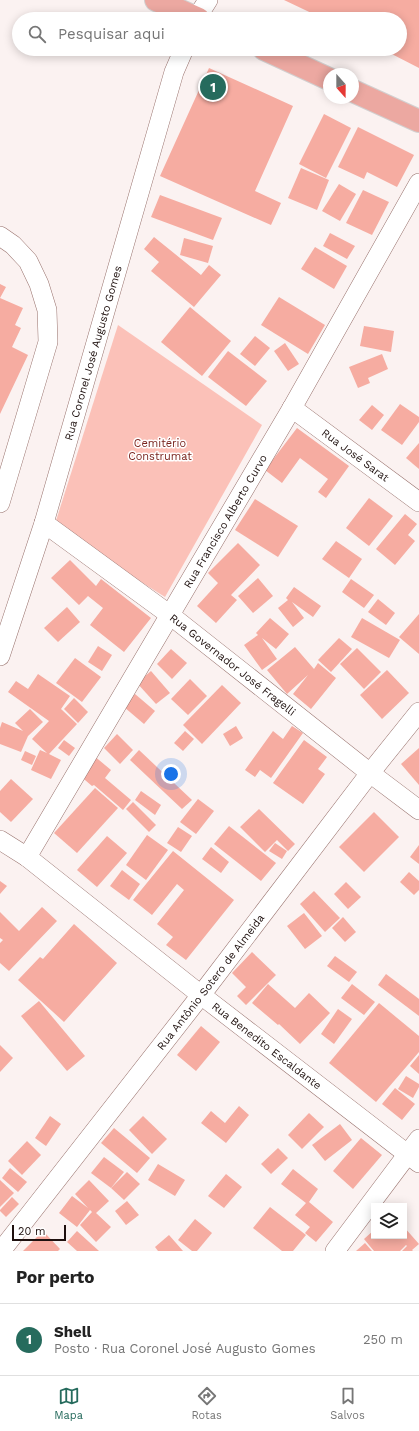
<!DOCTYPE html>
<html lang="pt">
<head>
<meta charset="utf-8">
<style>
	:root { --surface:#fff; --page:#f2f2f2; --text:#222; --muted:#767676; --line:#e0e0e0; --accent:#266b5d }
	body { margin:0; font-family:"Work Sans",sans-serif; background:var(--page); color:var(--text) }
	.controls { position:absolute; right:12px; bottom:12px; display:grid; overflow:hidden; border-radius:0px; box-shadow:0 2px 10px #0003 }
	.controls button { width:36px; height:36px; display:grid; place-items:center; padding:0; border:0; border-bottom:1px solid var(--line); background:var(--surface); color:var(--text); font:20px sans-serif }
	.compass { position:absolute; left:323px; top:68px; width:36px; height:36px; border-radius:50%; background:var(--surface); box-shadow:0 2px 10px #0003; rotate:159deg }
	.scale { position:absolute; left:12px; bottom:10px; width:54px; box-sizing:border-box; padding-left:4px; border:2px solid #1e100e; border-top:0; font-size:11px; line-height:14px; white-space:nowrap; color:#1e100e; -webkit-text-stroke:3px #fff; paint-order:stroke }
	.you { position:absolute; left:171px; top:774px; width:14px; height:14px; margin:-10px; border:3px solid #fff; border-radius:50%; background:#1a73e8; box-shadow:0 0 0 6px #1a73e833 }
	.badge { display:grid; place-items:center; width:26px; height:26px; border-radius:50%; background:var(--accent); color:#fff; font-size:13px; font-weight:700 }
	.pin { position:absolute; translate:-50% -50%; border:2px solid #fff; box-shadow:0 1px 4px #0006 }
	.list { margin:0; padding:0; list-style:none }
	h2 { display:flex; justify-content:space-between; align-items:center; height:52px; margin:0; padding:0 16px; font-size:17px }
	h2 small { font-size:13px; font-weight:400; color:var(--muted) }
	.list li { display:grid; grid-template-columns:26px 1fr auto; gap:12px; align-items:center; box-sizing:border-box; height:72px; padding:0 16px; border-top:1px solid var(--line) }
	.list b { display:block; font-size:15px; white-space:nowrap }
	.list p { margin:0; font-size:13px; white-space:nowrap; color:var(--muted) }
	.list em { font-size:13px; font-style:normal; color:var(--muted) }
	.icon { flex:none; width:22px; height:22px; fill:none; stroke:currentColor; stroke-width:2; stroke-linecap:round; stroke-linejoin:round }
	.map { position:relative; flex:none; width:419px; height:1251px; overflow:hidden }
	.search { position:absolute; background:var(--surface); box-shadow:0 2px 10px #0003; left:12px; right:12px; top:12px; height:44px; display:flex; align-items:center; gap:10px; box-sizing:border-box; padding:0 14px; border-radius:22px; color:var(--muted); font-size:15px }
	.sheet { height:124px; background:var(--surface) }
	nav { display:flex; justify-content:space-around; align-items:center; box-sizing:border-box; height:56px; border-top:1px solid var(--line); background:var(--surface); font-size:11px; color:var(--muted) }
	nav a { display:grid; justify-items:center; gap:2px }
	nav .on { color:var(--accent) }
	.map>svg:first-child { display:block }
</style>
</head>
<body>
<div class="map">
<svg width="419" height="1251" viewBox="0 0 419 1251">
	<rect width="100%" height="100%" fill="#fbf2f1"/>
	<path fill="#fbc1b8" d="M118,325L262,425L165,597L54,527Z"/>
	<g fill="#f6aca1">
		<path d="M284,0H419V68L382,49H400V19H324Z"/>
		<path d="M209,68L293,106L255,191L281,203L271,225L160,176Z"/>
		<path d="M324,114L351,128L326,178L299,164Z"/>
		<path d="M358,127L414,155L397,187L367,172L364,179L338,167Z"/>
		<path d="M301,168L329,180L317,210L288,198Z"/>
		<path d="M339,184L356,194L340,221L322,211Z"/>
		<path d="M363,190L389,202L372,235L346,223Z"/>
		<path d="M160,195L222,218L213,240L151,217Z"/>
		<path d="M330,233L355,246L347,259L323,246Z"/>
		<path d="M154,237L201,275L209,265L221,275L194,307L151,271L159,262L144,249Z"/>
		<path d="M184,238L213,246L208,263L180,255Z"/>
		<path d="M315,247L347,266L334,289L301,269Z"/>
		<path d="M0,284L6,287L0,298L23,308L15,325L21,328L12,347L28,355L0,414Z"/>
		<path d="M279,297L325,325L308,354L261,325Z"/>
		<path d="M190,307L231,341L202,376L161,342Z"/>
		<path d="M364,326L394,331L391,352L360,346Z"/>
		<path d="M255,336L270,348L255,366L240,354Z"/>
		<path d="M285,343L299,364L288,371L274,351Z"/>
		<path d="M228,351L267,381L246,406L208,377Z"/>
		<path d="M382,354L388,369L368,378L370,383L358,388L349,367Z"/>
		<path d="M400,404L419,417V422L402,445L381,430Z"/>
		<path d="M372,405L384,415L372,430L359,420Z"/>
		<path d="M297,428L349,466L326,498L318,492L328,479L300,458L282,483L265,470Z"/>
		<path d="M419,443V469L406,458Z"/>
		<path d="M369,498L393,516L369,546L346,528Z"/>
		<path d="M255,499L298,526L278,557L235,530Z"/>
		<path d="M405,514L417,524L408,535L415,541L395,565L376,549Z"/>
		<path d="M336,541L362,559L349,578L322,559Z"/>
		<path d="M238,543L260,565L231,595L237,600L216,623L197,606L218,583L208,573Z"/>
		<path d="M70,560L96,586L101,579L151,618L124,652L90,625L103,608L88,596L79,605L51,578Z"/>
		<path d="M258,578L273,596L253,613L238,596Z"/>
		<path d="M351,579L374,595L364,608L342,592Z"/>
		<path d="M294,587L321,606L313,617L292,602L304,618L293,627L278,608L288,600L286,598Z"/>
		<path d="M378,599L395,613L386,625L368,612Z"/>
		<path d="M67,607L80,622L58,642L44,628Z"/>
		<path d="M419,614V654L399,637Z"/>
		<path d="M270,618L289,634L276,649L262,638L277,659L262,670L244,645L258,635L256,633Z"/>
		<path d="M362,618L400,640L389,658L351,637Z"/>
		<path d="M339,638L352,649L331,672L318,660Z"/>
		<path d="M98,646L112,655L102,671L88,662Z"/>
		<path d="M295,647L314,669L318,663L336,678L311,709L293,694L308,675L287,694L267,670Z"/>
		<path d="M357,648L381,672L364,689L340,664Z"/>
		<path d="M171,649L187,663L172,679L157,664Z"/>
		<path d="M75,658L101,677L82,702L56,683Z"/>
		<path d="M387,670L409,693L382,719L360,695Z"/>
		<path d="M151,671L170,693L156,704L137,683Z"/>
		<path d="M38,674L70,696L61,709L77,724L49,754L61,760L51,779L31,770L40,750L47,753L32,739L49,721L8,692L16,681L28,689Z"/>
		<path d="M190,679L207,696L188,715L171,699Z"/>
		<path d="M222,685L241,703L202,744L183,725Z"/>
		<path d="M135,694L155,711L144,724L124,707Z"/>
		<path d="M74,698L88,712L78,723L64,709Z"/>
		<path d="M30,709L43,722L28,736L21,752L0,744V728L2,722L23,731L15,723Z"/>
		<path d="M236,726L243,738L230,746L223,734Z"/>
		<path d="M292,726L303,733L271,778L260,770L255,777L245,770L273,731L283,739Z"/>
		<path d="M185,731L194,739L183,751L174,743Z"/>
		<path d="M117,734L133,750L120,764L104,748Z"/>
		<path d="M64,740L75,748L69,756L58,748Z"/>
		<path d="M304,740L327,757L318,769L325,774L303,804L273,783Z"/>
		<path d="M419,748V785L401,764Z"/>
		<path d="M139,750L192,800L182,809L130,760Z"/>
		<path d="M25,751L36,756L32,765L21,760Z"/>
		<path d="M93,755L111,770L105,778L131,800L123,810L94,785L92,786L78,774Z"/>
		<path d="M11,779L33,799L11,822L0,812V791Z"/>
		<path d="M95,788L118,808L77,853L54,833Z"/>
		<path d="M141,791L161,805L155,815L135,800Z"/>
		<path d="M198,799L214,811L196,834L180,822Z"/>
		<path d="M133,802L156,825L149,832L126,809Z"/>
		<path d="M259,809L295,844L288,851L277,840L265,852L240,827Z"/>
		<path d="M374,812L399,837L364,872L339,847Z"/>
		<path d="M229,826L276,863L261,881L214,844Z"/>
		<path d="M178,827L192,836L181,852L167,843Z"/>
		<path d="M147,835L168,850L146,880L126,865Z"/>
		<path d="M107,836L127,853L97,887L77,870Z"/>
		<path d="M275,843L287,851L282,859L269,851Z"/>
		<path d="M419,845V864L410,857Z"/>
		<path d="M211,847L229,862L221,873L202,859Z"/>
		<path d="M173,851L234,900L186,960L166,945L173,937L157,924L184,890L177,884L152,915L133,900Z"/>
		<path d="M122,870L140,884L129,900L110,886Z"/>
		<path d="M409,872L419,881V890L414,895L400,882Z"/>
		<path d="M0,881L7,886L0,894Z"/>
		<path d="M346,882L361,897L348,909L334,894Z"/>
		<path d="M314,891L340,918L325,932L300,904Z"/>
		<path d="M42,907L57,921L9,971L0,963V943L3,940L0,938V912L19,931Z"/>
		<path d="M304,913L322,936L305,949L287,926Z"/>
		<path d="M343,917L356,932L345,942L332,928Z"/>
		<path d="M74,924L117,963L64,1022L18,980L40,957L43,959Z"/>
		<path d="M252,952L276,975L246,1005L237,996L246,987L232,973Z"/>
		<path d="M335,956L357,972L349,982L327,966Z"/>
		<path d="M386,974L419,999V1016L378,985Z"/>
		<path d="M268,984L295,1008L309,993L330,1013L300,1044L279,1024L278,1025L252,1003Z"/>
		<path d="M352,984L375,1002L364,1015L341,998Z"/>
		<path d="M39,1001L85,1056L67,1071L21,1016Z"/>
		<path d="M379,1003L419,1036V1052L376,1102L329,1063Z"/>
		<path d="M338,1009L352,1019L334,1044L321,1034Z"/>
		<path d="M201,1026L220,1042L196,1071L177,1055Z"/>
		<path d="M0,1045L13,1058L0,1072Z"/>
		<path d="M419,1055V1074L410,1066Z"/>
		<path d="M406,1076L419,1084V1087L413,1098L398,1089Z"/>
		<path d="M395,1088L415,1104L402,1120L382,1104Z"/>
		<path d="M239,1106L249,1115L226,1143L201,1123L211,1111L225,1123Z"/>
		<path d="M309,1113L324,1127L302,1149L288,1135Z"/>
		<path d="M50,1116L61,1124L46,1146L35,1138Z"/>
		<path d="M143,1116L167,1139L152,1154L129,1130Z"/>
		<path d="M340,1124L352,1140L325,1161L312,1145Z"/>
		<path d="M114,1128L150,1158L137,1173L101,1143Z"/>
		<path d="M361,1138L382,1155L353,1189L333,1171Z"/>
		<path d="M27,1141L41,1155L22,1175L8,1161Z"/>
		<path d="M278,1148L288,1158L271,1174L261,1164Z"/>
		<path d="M104,1157L124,1172L111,1188L91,1173Z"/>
		<path d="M158,1164L185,1180L175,1196L148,1180Z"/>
		<path d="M10,1168L27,1182L18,1192L2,1178Z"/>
		<path d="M293,1169L318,1189L309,1202L333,1222L316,1242L305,1233L310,1227L295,1215L306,1203L281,1184Z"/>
		<path d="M127,1172L140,1184L124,1200L111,1188Z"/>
		<path d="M226,1174L242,1187L224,1208L208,1196Z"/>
		<path d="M0,1180L14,1193L0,1207Z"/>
		<path d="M89,1180L109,1201L96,1213L111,1227L96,1242L80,1225L92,1212L90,1210L77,1227L59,1213L72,1196L88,1208L75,1194Z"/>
		<path d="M12,1197L19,1204L6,1217L0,1211V1210Z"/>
		<path d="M127,1201L139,1215L126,1225L115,1211Z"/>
		<path d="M270,1207L306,1235L293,1251H282L253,1228Z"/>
		<path d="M195,1219L212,1233L197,1251H192L178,1240Z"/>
		<path d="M404,1227L419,1244L412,1250L413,1251H402L407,1246L406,1245L400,1251H374L364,1239L374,1230V1236H404Z"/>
		<path d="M43,1231L60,1249L58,1251H23Z"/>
		<path d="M77,1231L99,1251H77L67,1242Z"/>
		<path d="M169,1235L183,1251H158L155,1247Z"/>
		<path d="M365,1243L372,1251H356Z"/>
	</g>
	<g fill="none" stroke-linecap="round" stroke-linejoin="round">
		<defs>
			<g id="minor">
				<path d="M196,19L208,0"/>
				<path d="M0,236L13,245L28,261L39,284L47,310L48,342L0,503"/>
				<path id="s1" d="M292,408L419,502"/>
				<path id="s2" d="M44,523L170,615L370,773L419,810"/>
				<path id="s3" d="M0,656L44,523L174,72L184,49"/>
				<path id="s4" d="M0,840L27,857L201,995L419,1163"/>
				<path id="s5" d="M27,857L292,408L419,183"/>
				<path id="s6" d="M1,1251L201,995L370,773L419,712"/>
				<path d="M335,1251L419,1139"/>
			</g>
			<g id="major">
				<path d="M156,0L199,19"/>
				<path d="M264,49L329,79"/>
				<path d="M353,91L419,121"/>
			</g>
		</defs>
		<use href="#minor" stroke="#98726d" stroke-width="20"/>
		<use href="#major" stroke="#d2cfcf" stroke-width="24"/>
		<use href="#minor" stroke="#fff" stroke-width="19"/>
		<use href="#major" stroke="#eca8a1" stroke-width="22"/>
	</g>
	<g text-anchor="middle" stroke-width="3" stroke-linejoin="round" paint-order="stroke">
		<g font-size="11" fill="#1e100e" stroke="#fff">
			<text dy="4" stroke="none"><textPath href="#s3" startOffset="317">Rua Coronel José Augusto Gomes</textPath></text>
			<text dy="4" stroke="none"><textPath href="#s1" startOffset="79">Rua José Sarat</textPath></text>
			<text dy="4" stroke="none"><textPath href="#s5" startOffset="390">Rua Francisco Alberto Curvo</textPath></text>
			<text dy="4" stroke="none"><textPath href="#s2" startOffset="236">Rua Governador José Fragelli</textPath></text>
			<text dy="4" stroke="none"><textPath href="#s6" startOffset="341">Rua Antônio Sotero de Almeida</textPath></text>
			<text dy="4" stroke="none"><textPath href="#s4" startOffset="337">Rua Benedito Escaldante</textPath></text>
		</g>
		<g font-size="11" fill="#79241e" stroke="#fff">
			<text x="160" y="447">Cemitério<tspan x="160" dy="13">Construmat</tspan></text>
		</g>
	</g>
</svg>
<div class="controls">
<button><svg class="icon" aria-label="layers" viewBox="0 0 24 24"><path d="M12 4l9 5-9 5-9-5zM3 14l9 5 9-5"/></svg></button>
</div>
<svg class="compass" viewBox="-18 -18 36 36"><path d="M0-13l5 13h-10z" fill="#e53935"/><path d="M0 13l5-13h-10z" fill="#767676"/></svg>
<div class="scale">20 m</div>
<div class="you"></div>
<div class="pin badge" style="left:213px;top:87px">1</div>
<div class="search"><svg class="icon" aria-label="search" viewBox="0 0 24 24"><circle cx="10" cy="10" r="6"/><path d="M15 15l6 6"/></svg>Pesquisar aqui</div>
</div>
<section class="sheet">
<h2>Por perto<small></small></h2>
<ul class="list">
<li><span class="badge">1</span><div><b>Shell</b><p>Posto · Rua Coronel José Augusto Gomes</p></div><em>250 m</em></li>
</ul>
</section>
<nav>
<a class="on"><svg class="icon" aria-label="map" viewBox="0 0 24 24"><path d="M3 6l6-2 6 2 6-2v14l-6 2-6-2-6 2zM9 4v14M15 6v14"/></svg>Mapa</a>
<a><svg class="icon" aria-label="directions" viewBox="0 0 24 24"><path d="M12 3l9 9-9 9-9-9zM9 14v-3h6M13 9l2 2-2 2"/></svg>Rotas</a>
<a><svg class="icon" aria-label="saved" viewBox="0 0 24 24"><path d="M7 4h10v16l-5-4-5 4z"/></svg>Salvos</a>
</nav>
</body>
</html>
